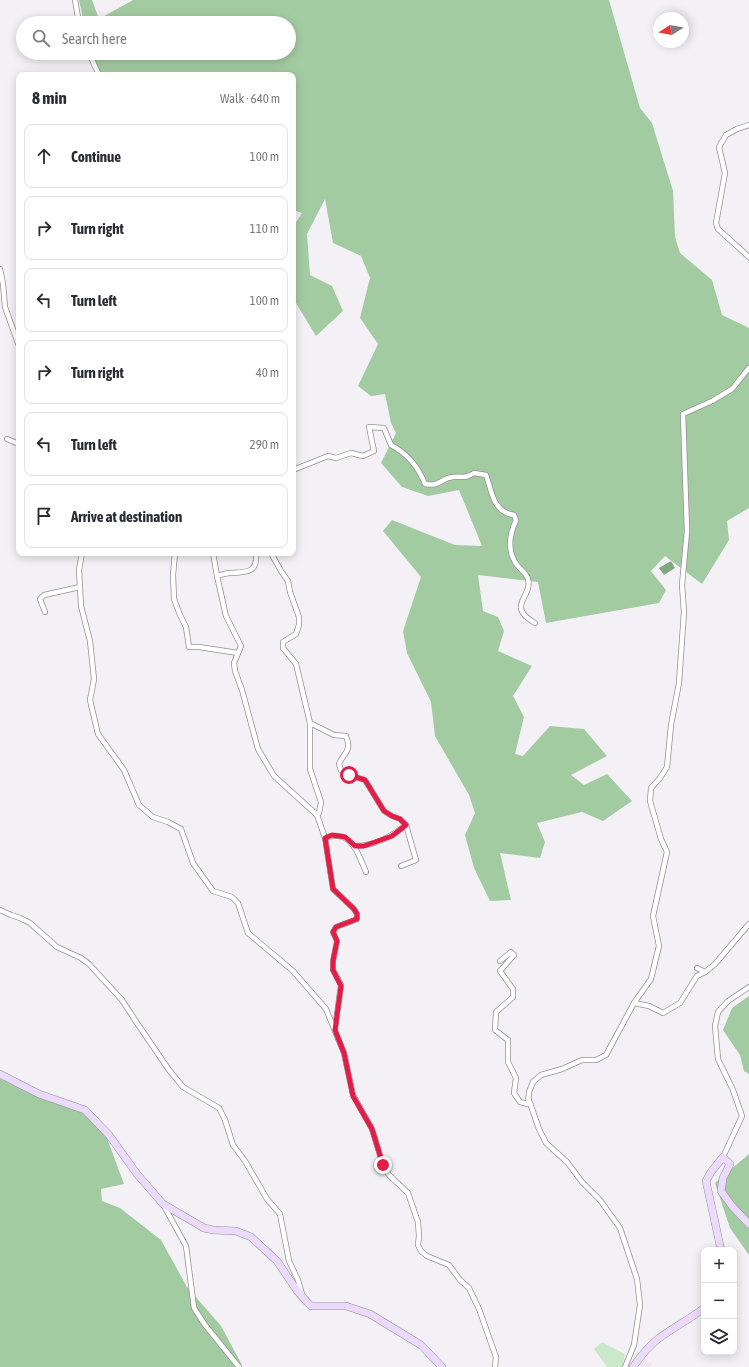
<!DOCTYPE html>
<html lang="en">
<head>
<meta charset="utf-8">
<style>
	:root { --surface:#fff; --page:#f7f7f7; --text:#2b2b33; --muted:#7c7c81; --line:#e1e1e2 }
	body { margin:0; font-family:"Asap Condensed",sans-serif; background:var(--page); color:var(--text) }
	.controls { position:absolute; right:12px; bottom:12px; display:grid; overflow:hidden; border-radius:8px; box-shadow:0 2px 10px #0003 }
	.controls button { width:36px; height:36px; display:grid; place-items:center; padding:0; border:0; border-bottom:1px solid var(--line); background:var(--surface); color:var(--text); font:20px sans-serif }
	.compass { position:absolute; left:653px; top:12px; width:36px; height:36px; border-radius:50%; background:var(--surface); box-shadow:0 2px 10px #0003; rotate:259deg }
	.stop { position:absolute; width:12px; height:12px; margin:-9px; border:3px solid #e11d48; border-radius:50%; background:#fff }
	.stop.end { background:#e11d48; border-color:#fff; box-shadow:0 1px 4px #0008 }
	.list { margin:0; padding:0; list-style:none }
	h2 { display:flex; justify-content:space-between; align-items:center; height:52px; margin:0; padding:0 16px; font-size:17px }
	h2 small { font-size:13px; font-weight:400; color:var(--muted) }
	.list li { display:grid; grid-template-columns:26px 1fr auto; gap:12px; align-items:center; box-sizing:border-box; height:64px; margin:0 8px 8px; padding:0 8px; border:1px solid var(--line); border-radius:8px }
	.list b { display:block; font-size:15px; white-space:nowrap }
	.list em { font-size:13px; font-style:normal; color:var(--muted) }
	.icon { flex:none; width:22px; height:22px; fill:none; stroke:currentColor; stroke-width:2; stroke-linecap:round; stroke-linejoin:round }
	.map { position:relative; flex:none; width:749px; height:1367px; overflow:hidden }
	.search { position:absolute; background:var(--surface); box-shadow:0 2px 10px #0003; left:16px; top:16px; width:280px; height:44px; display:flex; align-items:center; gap:10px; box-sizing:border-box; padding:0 14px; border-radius:22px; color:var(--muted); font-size:15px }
	.panel { position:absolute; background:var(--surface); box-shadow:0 2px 10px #0003; left:16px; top:72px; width:280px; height:484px; border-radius:8px }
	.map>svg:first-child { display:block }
</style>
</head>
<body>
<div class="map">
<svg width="749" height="1367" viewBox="0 0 749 1367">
	<rect width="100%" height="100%" fill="#f4f1f6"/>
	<path fill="#ede6f2" d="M644,1358L652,1364L649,1367H641L639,1365Z"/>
	<path fill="#cbe8ca" d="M602,1342L625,1354L622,1367H607L594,1349Z"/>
	<g fill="#a3cba2">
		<path d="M79,0H92L99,19L133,0H609L640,108L652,123L673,191L675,237L680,253L712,280L722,315L749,328V508L727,521L729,540L702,584L665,556L651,571L666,590L659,603L546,623L538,582L478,575L483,611L498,617L504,631L498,651L532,666L513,696L524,717L515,754L523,756L550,726L584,729L607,756L571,775L584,785L607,774L632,801L603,821L582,812L537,823L545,842L540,858L500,853L511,900L490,901L474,868L465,835L475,813L469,795L435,736L431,702L407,653L403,631L421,577L383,531L392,520L455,545L482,546L459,490L428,496L402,487L381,463L396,433L391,423L385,394L371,396L358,386L378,344L360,318L370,278L361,256L333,243L325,199L307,234L310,275L332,286L343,311L316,336L293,298V227L302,213L293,210V75H101L91,53H289V23H84Z"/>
		<path d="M749,996V1074L744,1071L740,1055L723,1030L732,1008Z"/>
		<path d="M0,1079L32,1087L78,1109L104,1130L124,1184L101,1189L102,1201L120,1208L161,1240L187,1287L221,1326L241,1363V1367H0Z"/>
		<path d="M749,1154V1255L730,1228L715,1183Z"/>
	</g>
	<path fill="#80a67f" d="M671,561L675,568L664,575L659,568Z"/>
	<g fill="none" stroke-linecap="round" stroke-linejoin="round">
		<defs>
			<g id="street">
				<path d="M75,0L79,23"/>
				<path d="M89,53L99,75"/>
				<path d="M749,125L737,129L726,135L719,147L725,173L716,223L718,229L749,257"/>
				<path d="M0,269L3,284L5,307L19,346"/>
				<path d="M7,439L19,444"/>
				<path d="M293,470L328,456L336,458L351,453L363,456L374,451L369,427L384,428L391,445C408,454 418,466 425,484C440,487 441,478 453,477C463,476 465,479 474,473L486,475C492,492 493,512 514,515L516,520C510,534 507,548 515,562C518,568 526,572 528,579C533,597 505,606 535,623"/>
				<path d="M82,553L79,570L81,606L90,641L94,679L90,700L98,734L124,770L139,805L153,817L168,822L181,829L193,863L213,891L232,897L238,903L248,933L293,971L326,1009L344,1053L353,1095L372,1129L383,1165L389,1175L408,1193L418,1222L419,1236L418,1245L421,1251L427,1256L449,1265L460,1280L469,1288L479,1309L496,1357L495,1367"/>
				<path d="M175,553L173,575L174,599L180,615L186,627L189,647H199L238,653"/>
				<path d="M213,553L217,576L226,616L241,646L234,663L235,671L242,690L258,749L274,776L317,815L325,838L333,889L354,909L357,914V919L336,927L333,932L337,941L333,961V970L341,985L335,1029"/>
				<path d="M271,553L281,571L288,581L290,592L299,617V625L296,634L283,642V648L296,664L310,723V769L321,802L319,813L317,815"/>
				<path d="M217,576C221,575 226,573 230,573C245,572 258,574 256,553"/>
				<path d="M45,612L40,599L44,595L80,587"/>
				<path d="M310,723L334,735L346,736C352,751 345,751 339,764L341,770L349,775L365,780L384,811L392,816L400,819L406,825"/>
				<path d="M325,838C351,828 358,853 366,872"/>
				<path d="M355,846C375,846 391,837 406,825L416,860L401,866"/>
				<path d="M0,910L11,915L20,918L30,923L57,947L81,958L89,964L122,1000L137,1023L169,1070L183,1087L219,1108L225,1120L233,1145L245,1161L267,1199L280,1214L289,1261L298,1280L302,1294"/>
				<path d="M500,961L511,952L514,955L500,971L513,989V997L496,1012L495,1030L508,1040V1062L516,1078L514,1093L520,1102L528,1104L529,1092L533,1082L541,1075L562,1069L582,1060H596L606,1055L634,1003L651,979L659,946L653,916L667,852L661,839L650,801L651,788L660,778L667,767L671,725L679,683L684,612L682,585L687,531L683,414L712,401L732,389L749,368"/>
				<path d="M697,968L705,972"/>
				<path d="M634,1003L649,1006L663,1013L680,1003L697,976L705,972L715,964L749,924"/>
				<path d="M529,1100L539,1129L546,1143L567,1162L582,1182L600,1200L620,1228L637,1279L640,1305L634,1345L625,1367"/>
				<path d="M723,1157L742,1116L733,1090L718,1059L715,1026L718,1012L728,1001L749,987"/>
				<path d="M164,1206L186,1246L194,1308L205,1325L239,1367"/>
			</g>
			<g id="secondary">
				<path d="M0,1074L39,1094L85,1110L109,1135L137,1174L163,1204L204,1228L213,1230L236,1231L251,1237L277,1261L298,1292L308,1303L311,1306H346L370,1314L421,1345L442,1367"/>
				<path d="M721,1250L706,1181L711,1172L723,1157L730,1164L723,1178L721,1191L732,1206L749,1224"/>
				<path d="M633,1367C640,1357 648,1347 658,1339C672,1328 689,1320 704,1308"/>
			</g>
		</defs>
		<use href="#street" stroke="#939095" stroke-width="6"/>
		<use href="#secondary" stroke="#939095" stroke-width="8"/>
		<use href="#street" stroke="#fff" stroke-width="4.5"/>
		<use href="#secondary" stroke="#ecdafa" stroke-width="7"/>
	</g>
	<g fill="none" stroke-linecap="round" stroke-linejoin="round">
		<path stroke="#e11d48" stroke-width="5" d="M349,775L365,780L384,811L392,816L400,819L406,825L392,836L364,846H355L345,837L332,835L325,838L333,889L354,909L357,914V919L336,927L333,932L337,941L333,961V970L341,986L335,1030L344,1053L353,1096L372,1129L383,1165"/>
	</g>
</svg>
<div class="controls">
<button>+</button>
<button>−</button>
<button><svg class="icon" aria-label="layers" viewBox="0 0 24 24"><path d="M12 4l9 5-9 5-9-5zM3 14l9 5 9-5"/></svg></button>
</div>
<svg class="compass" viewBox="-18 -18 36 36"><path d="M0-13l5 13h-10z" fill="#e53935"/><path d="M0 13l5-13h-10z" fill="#7c7c81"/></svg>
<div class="stop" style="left:349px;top:775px"></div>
<div class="stop end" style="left:383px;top:1165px"></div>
<div class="search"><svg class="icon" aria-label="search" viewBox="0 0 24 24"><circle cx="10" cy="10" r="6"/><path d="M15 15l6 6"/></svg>Search here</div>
<section class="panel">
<h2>8 min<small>Walk · 640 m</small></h2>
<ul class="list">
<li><svg class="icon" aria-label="ahead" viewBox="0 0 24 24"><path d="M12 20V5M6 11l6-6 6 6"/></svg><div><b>Continue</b></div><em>100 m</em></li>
<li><svg class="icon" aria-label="right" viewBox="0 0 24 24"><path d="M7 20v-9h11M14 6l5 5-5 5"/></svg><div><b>Turn right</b></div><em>110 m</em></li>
<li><svg class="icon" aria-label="left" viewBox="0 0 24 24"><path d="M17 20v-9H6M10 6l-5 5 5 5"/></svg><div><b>Turn left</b></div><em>100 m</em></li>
<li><svg class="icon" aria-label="right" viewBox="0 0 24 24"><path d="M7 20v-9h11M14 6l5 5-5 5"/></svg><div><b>Turn right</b></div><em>40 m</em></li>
<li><svg class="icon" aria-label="left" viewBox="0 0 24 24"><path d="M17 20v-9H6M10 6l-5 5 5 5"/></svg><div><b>Turn left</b></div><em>290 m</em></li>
<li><svg class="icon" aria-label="arrive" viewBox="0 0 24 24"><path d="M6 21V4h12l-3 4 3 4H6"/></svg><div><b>Arrive at destination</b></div></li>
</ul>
</section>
</div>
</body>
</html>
